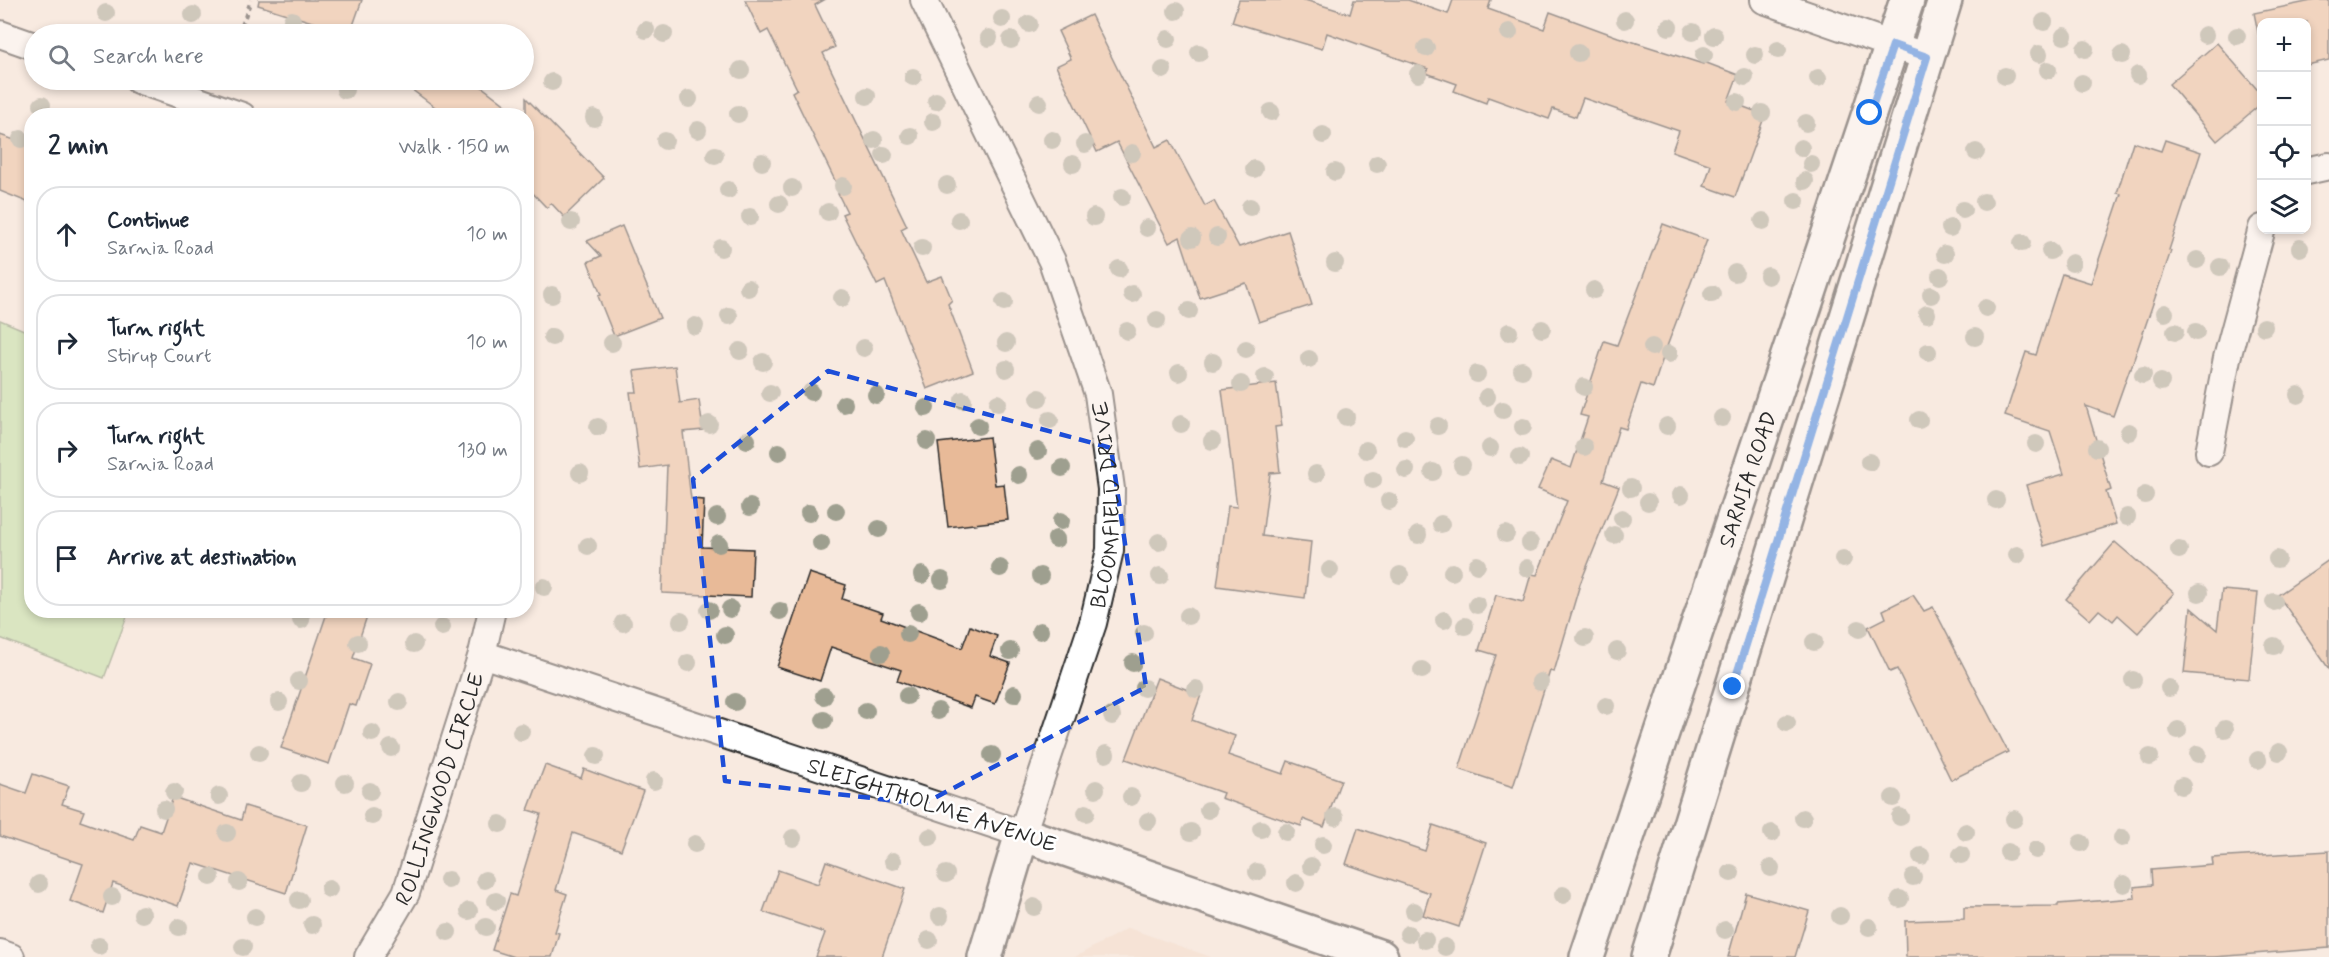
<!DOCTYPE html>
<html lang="en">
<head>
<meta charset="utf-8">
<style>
	:root { --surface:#fff; --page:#f6f6f7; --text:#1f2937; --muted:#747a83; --line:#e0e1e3 }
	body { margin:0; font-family:Mynerve,sans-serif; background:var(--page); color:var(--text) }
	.controls { position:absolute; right:18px; top:18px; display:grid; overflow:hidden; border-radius:12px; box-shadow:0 3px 9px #0003 }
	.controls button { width:54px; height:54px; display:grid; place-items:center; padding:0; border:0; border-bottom:2px solid var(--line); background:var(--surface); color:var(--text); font:30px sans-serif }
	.stop { position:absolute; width:18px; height:18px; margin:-14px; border:4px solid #1a73e8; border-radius:50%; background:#fff }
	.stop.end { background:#1a73e8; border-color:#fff; box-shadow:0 2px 6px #0008 }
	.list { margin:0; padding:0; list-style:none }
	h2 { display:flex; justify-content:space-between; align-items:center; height:78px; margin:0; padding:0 24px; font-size:26px }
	h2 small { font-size:20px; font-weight:400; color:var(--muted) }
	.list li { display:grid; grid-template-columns:39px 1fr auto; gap:18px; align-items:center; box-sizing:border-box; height:96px; margin:0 12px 12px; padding:0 12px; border:2px solid var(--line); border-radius:24px }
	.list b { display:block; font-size:22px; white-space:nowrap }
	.list p { margin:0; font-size:20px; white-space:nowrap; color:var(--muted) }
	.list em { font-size:20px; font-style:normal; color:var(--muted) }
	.icon { flex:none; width:33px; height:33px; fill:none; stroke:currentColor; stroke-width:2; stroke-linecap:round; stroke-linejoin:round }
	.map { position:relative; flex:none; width:2329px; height:957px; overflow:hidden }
	.search { position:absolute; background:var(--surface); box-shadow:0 3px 9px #0003; left:24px; top:24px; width:510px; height:66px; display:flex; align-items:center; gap:15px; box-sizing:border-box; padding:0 21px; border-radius:33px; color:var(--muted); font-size:22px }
	.panel { position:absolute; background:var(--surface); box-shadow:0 3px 9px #0003; left:24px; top:108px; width:510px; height:510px; border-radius:24px }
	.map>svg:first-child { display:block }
</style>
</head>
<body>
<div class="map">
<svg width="2329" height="957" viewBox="0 0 2329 957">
	<rect width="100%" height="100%" fill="#f8eae0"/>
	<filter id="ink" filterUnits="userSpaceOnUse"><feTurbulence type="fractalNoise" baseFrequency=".0167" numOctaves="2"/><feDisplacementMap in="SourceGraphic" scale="12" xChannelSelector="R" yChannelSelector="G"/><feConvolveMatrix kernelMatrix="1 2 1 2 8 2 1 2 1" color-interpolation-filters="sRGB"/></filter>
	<g filter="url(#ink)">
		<path fill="#f3dcca" d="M1128,928L1211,957H1075Z"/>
		<path fill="#b5df9c" stroke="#708564" stroke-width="1.5" d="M0,320L31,333L32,610L129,611L104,678L0,638Z"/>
		<g fill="#e8ba98" stroke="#2b2b2b" stroke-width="1.5">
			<path d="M259,0H362L350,34L258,5Z"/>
			<path d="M745,0H824L815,5L835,47L823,53L907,226L901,229L926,282L942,276L952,300L948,304L973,371L927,389L885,281L877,285L842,214L847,212L838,194L841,193L792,92L797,89L768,30L761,34Z"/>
			<path d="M1239,0H1305L1350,14L1354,0H1408L1448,14L1453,0H1491L1488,9L1544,29L1550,12L1618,37L1703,64L1704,62L1738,75L1728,101L1765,115L1735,197L1704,186L1711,165L1672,151L1679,131L1583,98L1576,117L1553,109L1549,119L1488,97L1486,103L1454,91L1457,84L1426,73L1428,69L1327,33L1322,49L1232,22Z"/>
			<path d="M2316,0H2329V60L2307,65V22H2262V51L2254,13Z"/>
			<path d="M1091,15L1156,147L1170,140L1205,206L1214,201L1239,247L1288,231L1312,305L1259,322L1246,283L1200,298L1180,237L1169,243L1117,142L1097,152L1056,66L1071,59L1058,31Z"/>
			<path d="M2217,43L2262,95V103L2217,141L2169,84Z"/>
			<path d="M399,80H473L520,116H447Z"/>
			<path d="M526,98L604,178L564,217L551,203L547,208L526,186Z"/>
			<path d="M0,135L32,146V204L0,191Z"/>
			<path d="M2165,140L2201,152L2169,250L2171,251L2131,368H2130L2113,416L2086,406L2111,490L2106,492L2116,524L2044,546L2026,485L2064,474L2050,431L2005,416L2026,352L2036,355L2062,274L2091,283L2121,194L2117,193L2133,142L2161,151Z"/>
			<path d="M1663,224L1707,240L1666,349L1653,388L1641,384L1626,429L1619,427L1603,481L1619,487L1580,584L1554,672L1550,671L1513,787L1459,769L1496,655L1479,650L1496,595L1523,602L1531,574L1537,575L1567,501L1538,489L1551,460L1571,468L1588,417L1580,415L1604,341L1617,345Z"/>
			<path d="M622,226L660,318L614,336L598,296L601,295L588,262L601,256L587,241Z"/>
			<path d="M675,366L680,403L699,400L703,430L683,432L691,499L704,500L702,547L753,549L751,597L662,593L667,465L640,469L630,392H637L634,371Z"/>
			<path d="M1276,383L1282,426L1275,427L1280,472L1270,473L1262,536L1311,542L1305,598L1217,586L1228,506L1237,507L1222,390Z"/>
			<path d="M989,437L995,485L1004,484L1008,520L948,527L938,443Z"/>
			<path d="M2115,542L2174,593L2138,633L2118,615L2113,621L2099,610L2090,620L2066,599Z"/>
			<path d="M2329,560V669L2278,595Z"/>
			<path d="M809,573L846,585L842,599L883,613L881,618L962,648L970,626L997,636L990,656L1010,663L995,704L975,697L971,708L897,681L901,670L831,647L820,681L777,667Z"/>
			<path d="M2222,590L2258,593L2249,679L2184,673L2191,608L2217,630Z"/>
			<path d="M1913,595L1924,611L1933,607L2008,752L1951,780L1897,669L1890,672L1868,627L1886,618L1883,610Z"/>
			<path d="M328,610H369L353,658L370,664L356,706L349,704L329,764L281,748Z"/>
			<path d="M1157,678L1201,695L1192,720L1235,736L1228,755L1283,774L1288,761L1341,780L1324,827L1303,819L1301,826L1221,798L1223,793L1126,759Z"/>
			<path d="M545,765L581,778L584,769L643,791L621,850L573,833L556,890L567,894L555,932L559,933L552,957H514L492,950L510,894L516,896L541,814L528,810Z"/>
			<path d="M33,774L69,786L62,804L84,811L80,821L134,840L140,825L161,832L173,797L241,820L245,806L307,825L286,893L193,863L178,906L113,883L103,913L70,901L83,864L0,836V784L26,793Z"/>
			<path d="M1433,825L1486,843L1459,927L1423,915L1430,893L1346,864L1358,828L1425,851Z"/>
			<path d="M2329,851V948L2214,957H1906L1905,921L1964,919V907L2058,906V904L2135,898L2134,887L2152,885L2151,870L2213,865L2212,858Z"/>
			<path d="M826,861L905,889L882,957H816L825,933L763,912L778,870L818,884Z"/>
			<path d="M1746,893L1809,911L1795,957H1728Z"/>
		</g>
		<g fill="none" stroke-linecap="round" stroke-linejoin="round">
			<defs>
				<g id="street">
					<path d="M1764,0L1927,57"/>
					<path d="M0,34L34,46"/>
					<path d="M138,80L242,116"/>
					<path d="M2306,171L2329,166"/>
					<path d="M2209,452L2227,358L2262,228"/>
					<path id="s1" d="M482,654L1022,834L1093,623L1110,550L1111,489L1098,394L1052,261L924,0"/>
					<path d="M0,953L11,957"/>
					<path id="s2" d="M368,957L406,893L482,654L492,610"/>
				</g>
				<g id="secondary">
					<path d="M985,957L1022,834L1381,957"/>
					<path id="s3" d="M1587,957L1907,0"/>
					<path d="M1649,957L1945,0"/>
				</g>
			</defs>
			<use href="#street" stroke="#2b2b2b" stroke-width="30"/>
			<use href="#secondary" stroke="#2b2b2b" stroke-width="38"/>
			<path stroke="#2b2b2b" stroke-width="4" stroke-dasharray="4.5 4.5" stroke-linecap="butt" d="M239,34L251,0"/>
			<use href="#street" stroke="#fff" stroke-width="26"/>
			<use href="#secondary" stroke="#fff" stroke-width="33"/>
		</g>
		<g fill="#9e9f8f">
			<circle cx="1176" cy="11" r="9"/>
			<circle cx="106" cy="13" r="9"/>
			<circle cx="193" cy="15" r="9"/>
			<circle cx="1002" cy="19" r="9"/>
			<circle cx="292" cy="20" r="9"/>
			<circle cx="1625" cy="20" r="9"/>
			<circle cx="2044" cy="22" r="9"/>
			<circle cx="1029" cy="24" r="9"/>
			<circle cx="1669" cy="27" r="9"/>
			<circle cx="646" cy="30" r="9"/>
			<circle cx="1509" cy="32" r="9"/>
			<circle cx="1693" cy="32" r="9"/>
			<circle cx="664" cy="34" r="9"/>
			<circle cx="2205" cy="35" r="9"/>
			<circle cx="1714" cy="36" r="9"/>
			<circle cx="2064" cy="36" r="9"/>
			<circle cx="2237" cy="36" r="9"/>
			<circle cx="989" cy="38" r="9"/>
			<circle cx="1168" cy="39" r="9"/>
			<circle cx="1011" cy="40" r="9"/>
			<circle cx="1426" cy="48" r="9"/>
			<circle cx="2085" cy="49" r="9"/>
			<circle cx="1778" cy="50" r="9"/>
			<circle cx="1199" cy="53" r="9"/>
			<circle cx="1578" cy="53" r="9"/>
			<circle cx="2039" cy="54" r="9"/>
			<circle cx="1704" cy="55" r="9"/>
			<circle cx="1755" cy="55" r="9"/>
			<circle cx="2122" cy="55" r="9"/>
			<circle cx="741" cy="70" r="9"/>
			<circle cx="1163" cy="70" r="9"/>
			<circle cx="2048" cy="70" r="9"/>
			<circle cx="1418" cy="74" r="9"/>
			<circle cx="2138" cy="75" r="9"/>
			<circle cx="2005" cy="76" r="9"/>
			<circle cx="913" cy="77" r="9"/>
			<circle cx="1745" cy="77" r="9"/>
			<circle cx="1818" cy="78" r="9"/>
			<circle cx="552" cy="82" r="9"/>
			<circle cx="2082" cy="83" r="9"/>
			<circle cx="345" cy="90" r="9"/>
			<circle cx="867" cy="96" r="9"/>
			<circle cx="689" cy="99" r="9"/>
			<circle cx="936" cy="101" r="9"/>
			<circle cx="1737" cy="102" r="9"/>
			<circle cx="1039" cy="103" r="9"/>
			<circle cx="42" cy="105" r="9"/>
			<circle cx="1271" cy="112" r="9"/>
			<circle cx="1762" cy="113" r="9"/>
			<circle cx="738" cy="114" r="9"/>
			<circle cx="594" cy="118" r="9"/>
			<circle cx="933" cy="122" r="9"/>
			<circle cx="1806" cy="123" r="9"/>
			<circle cx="698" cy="130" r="9"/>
			<circle cx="1323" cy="135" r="9"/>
			<circle cx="910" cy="136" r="9"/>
			<circle cx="21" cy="139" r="9"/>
			<circle cx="874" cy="140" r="9"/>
			<circle cx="1052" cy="140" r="9"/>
			<circle cx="665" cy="141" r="9"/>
			<circle cx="1085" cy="144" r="9"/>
			<circle cx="1801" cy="148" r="9"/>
			<circle cx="1976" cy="152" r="9"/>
			<circle cx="1132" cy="153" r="9"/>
			<circle cx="715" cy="155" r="9"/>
			<circle cx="884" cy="155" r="9"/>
			<circle cx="762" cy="162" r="9"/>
			<circle cx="1073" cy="164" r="9"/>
			<circle cx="1377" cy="164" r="9"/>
			<circle cx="1811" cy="164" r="9"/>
			<circle cx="1254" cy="169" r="9"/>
			<circle cx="1335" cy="172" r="9"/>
			<circle cx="1805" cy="181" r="9"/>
			<circle cx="947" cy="185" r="9"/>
			<circle cx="843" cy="186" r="9"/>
			<circle cx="792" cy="188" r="9"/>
			<circle cx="728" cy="190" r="9"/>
			<circle cx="1122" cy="197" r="9"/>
			<circle cx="1796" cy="201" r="9"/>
			<circle cx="1984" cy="202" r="9"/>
			<circle cx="779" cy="204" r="9"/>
			<circle cx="1250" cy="207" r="9"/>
			<circle cx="1963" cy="210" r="9"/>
			<circle cx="828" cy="212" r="9"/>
			<circle cx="750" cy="217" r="9"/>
			<circle cx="1094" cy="217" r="9"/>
			<circle cx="959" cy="220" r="9"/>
			<circle cx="1763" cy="221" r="9"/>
			<circle cx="571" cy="222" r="9"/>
			<circle cx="1147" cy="228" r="9"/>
			<circle cx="1950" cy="228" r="9"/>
			<circle cx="1217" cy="237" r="9"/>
			<circle cx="1192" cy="238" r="9"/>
			<circle cx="2022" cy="243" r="9"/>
			<circle cx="721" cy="248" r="9"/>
			<circle cx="922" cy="248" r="9"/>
			<circle cx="2300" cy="248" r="9"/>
			<circle cx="2050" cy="251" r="9"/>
			<circle cx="1945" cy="254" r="9"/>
			<circle cx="2197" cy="260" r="9"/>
			<circle cx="1335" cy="263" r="9"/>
			<circle cx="2072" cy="263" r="9"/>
			<circle cx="2220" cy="267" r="9"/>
			<circle cx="1119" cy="269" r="9"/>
			<circle cx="1735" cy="273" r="9"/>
			<circle cx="1768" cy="276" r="9"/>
			<circle cx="1940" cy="276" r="9"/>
			<circle cx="748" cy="288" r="9"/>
			<circle cx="1594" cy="290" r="9"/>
			<circle cx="1132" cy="294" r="9"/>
			<circle cx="1712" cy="294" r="9"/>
			<circle cx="552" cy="295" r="9"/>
			<circle cx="1931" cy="295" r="9"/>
			<circle cx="842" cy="298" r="9"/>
			<circle cx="1004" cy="302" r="9"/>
			<circle cx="1986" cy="308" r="9"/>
			<circle cx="1189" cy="311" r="9"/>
			<circle cx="2165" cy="313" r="9"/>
			<circle cx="1927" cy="314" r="9"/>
			<circle cx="729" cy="316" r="9"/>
			<circle cx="1157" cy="320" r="9"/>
			<circle cx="695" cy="326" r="9"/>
			<circle cx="2264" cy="327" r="9"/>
			<circle cx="1542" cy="329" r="9"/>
			<circle cx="1127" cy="331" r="9"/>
			<circle cx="1509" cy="332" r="9"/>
			<circle cx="2175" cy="332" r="9"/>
			<circle cx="2196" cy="332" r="9"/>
			<circle cx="552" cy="337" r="9"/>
			<circle cx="1975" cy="337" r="9"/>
			<circle cx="612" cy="343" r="9"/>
			<circle cx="1006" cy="343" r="9"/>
			<circle cx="1652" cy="347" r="9"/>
			<circle cx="864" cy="348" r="9"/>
			<circle cx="1246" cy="349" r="9"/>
			<circle cx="740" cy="351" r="9"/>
			<circle cx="1928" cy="352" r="9"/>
			<circle cx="1669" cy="354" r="9"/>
			<circle cx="1309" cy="359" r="9"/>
			<circle cx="763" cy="362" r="9"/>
			<circle cx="1213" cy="362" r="9"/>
			<circle cx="1006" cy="369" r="9"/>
			<circle cx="1522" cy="370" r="9"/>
			<circle cx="1179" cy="373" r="9"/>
			<circle cx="1477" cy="374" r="9"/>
			<circle cx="2143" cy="375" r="9"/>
			<circle cx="1265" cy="377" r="9"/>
			<circle cx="2161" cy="382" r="9"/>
			<circle cx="1241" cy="384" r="9"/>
			<circle cx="1584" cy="387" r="9"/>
			<circle cx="811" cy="392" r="9"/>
			<circle cx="770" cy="393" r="9"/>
			<circle cx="876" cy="395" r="9"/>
			<circle cx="2298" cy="395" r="9"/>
			<circle cx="1487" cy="397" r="9"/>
			<circle cx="1039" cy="398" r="9"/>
			<circle cx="963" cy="400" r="9"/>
			<circle cx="998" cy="403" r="9"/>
			<circle cx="844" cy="404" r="9"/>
			<circle cx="926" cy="408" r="9"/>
			<circle cx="1503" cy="410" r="9"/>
			<circle cx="1346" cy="417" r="9"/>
			<circle cx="1722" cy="418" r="9"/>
			<circle cx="1050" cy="420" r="9"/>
			<circle cx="1919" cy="420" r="9"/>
			<circle cx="709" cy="424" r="9"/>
			<circle cx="1181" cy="424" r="9"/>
			<circle cx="978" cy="426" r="9"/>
			<circle cx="1438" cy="426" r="9"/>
			<circle cx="1667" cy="426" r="9"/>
			<circle cx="598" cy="427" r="9"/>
			<circle cx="1523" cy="427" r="9"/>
			<circle cx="2129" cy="432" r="9"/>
			<circle cx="1405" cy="438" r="9"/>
			<circle cx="747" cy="440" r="9"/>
			<circle cx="927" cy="441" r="9"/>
			<circle cx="1212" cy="441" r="9"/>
			<circle cx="2036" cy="444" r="9"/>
			<circle cx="1584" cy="447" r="9"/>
			<circle cx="1490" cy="448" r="9"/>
			<circle cx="2097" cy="448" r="9"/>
			<circle cx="1366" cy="450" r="9"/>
			<circle cx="1038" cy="451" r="9"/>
			<circle cx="779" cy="452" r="9"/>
			<circle cx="1520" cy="457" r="9"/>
			<circle cx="1869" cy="462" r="9"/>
			<circle cx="1462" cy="465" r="9"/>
			<circle cx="1062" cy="468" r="9"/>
			<circle cx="1406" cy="470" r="9"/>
			<circle cx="1433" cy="472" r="9"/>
			<circle cx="580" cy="473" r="9"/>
			<circle cx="1316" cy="474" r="9"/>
			<circle cx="1019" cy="475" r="9"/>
			<circle cx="1373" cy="480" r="9"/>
			<circle cx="1631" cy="488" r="9"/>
			<circle cx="1681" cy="495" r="9"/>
			<circle cx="2145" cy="495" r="9"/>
			<circle cx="1996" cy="500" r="9"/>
			<circle cx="1389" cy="501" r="9"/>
			<circle cx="1648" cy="502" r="9"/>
			<circle cx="750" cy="507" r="9"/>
			<circle cx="836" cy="511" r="9"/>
			<circle cx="809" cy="513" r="9"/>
			<circle cx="717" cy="517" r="9"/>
			<circle cx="2127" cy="517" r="9"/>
			<circle cx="1622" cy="518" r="9"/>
			<circle cx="1061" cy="521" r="9"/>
			<circle cx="1441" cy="524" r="9"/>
			<circle cx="879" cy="529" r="9"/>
			<circle cx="1506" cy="534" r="9"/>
			<circle cx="1418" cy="535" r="9"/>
			<circle cx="1614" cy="535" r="9"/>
			<circle cx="1056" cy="539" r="9"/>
			<circle cx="1159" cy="542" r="9"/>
			<circle cx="821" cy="543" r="9"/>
			<circle cx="1530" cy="543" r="9"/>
			<circle cx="719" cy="544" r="9"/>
			<circle cx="588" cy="546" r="9"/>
			<circle cx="2179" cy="550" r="9"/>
			<circle cx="2017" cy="555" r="9"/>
			<circle cx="1843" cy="559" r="9"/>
			<circle cx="2277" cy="559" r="9"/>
			<circle cx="1477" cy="565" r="9"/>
			<circle cx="1000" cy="568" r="9"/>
			<circle cx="1527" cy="568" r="9"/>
			<circle cx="1330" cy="570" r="9"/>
			<circle cx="1452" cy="572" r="9"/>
			<circle cx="922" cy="575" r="9"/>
			<circle cx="1400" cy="575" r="9"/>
			<circle cx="1040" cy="576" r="9"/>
			<circle cx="1160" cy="576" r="9"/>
			<circle cx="942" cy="580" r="9"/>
			<circle cx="544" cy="587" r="9"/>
			<circle cx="2199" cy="593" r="9"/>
			<circle cx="2274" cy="602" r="9"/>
			<circle cx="1477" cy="605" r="9"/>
			<circle cx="730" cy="609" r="9"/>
			<circle cx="709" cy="610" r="9"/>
			<circle cx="780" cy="611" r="9"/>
			<circle cx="919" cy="612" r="9"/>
			<circle cx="1188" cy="616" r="9"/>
			<circle cx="301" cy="620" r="9"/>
			<circle cx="1444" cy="620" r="9"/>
			<circle cx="681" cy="621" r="9"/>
			<circle cx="623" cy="623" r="9"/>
			<circle cx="1465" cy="626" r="9"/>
			<circle cx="442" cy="627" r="9"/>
			<circle cx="1859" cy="629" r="9"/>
			<circle cx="1040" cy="631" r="9"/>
			<circle cx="1144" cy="633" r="9"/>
			<circle cx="908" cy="634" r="9"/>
			<circle cx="725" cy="635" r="9"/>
			<circle cx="1585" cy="638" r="9"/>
			<circle cx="1814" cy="642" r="9"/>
			<circle cx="358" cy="643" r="9"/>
			<circle cx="414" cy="644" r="9"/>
			<circle cx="2274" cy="646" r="9"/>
			<circle cx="1010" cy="651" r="9"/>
			<circle cx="1617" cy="651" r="9"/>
			<circle cx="881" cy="653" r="9"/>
			<circle cx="688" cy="663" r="9"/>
			<circle cx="1133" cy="663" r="9"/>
			<circle cx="1422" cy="670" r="9"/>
			<circle cx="2133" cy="680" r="9"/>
			<circle cx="299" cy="681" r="9"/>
			<circle cx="1540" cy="682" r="9"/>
			<circle cx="1144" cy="688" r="9"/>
			<circle cx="2169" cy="688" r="9"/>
			<circle cx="1196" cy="689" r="9"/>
			<circle cx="1014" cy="694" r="9"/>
			<circle cx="824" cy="696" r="9"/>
			<circle cx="907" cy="696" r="9"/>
			<circle cx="279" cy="702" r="9"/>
			<circle cx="399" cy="702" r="9"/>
			<circle cx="735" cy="702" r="9"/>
			<circle cx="1606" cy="706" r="9"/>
			<circle cx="866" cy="711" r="9"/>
			<circle cx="938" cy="711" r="9"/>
			<circle cx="1112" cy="716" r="9"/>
			<circle cx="824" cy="720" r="9"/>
			<circle cx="1787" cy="723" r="9"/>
			<circle cx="2225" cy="729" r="9"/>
			<circle cx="2178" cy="730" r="9"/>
			<circle cx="521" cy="732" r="9"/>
			<circle cx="372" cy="733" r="9"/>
			<circle cx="391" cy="748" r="9"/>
			<circle cx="2279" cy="752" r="9"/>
			<circle cx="259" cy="753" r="9"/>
			<circle cx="1106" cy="754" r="9"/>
			<circle cx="2198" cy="754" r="9"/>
			<circle cx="992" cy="755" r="9"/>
			<circle cx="596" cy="756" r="9"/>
			<circle cx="2150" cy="757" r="9"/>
			<circle cx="2258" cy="760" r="9"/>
			<circle cx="654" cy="781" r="9"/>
			<circle cx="301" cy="783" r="9"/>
			<circle cx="345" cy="783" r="9"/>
			<circle cx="2182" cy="786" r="9"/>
			<circle cx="1096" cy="789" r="9"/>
			<circle cx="370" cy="791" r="9"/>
			<circle cx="174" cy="792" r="9"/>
			<circle cx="219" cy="796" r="9"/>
			<circle cx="1131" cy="797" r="9"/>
			<circle cx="1893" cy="798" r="9"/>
			<circle cx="164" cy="809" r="9"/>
			<circle cx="1208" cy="810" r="9"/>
			<circle cx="1086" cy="813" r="9"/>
			<circle cx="372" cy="816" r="9"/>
			<circle cx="1335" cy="817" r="9"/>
			<circle cx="1900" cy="817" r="9"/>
			<circle cx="1803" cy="818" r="9"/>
			<circle cx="2014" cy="819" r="9"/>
			<circle cx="1148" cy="821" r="9"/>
			<circle cx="500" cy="824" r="9"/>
			<circle cx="1261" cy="829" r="9"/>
			<circle cx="1191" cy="832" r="9"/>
			<circle cx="1286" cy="832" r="9"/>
			<circle cx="1966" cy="832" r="9"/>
			<circle cx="227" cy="833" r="9"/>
			<circle cx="1772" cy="833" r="9"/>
			<circle cx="930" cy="837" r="9"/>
			<circle cx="793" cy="838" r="9"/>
			<circle cx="2122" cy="838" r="9"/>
			<circle cx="2081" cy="843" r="9"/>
			<circle cx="695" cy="844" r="9"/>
			<circle cx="1323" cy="845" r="9"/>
			<circle cx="2036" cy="850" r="9"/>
			<circle cx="2008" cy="852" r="9"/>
			<circle cx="1961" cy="855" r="9"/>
			<circle cx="1921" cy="856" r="9"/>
			<circle cx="893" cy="861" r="9"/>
			<circle cx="1311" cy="866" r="9"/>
			<circle cx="1771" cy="868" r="9"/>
			<circle cx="1257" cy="872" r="9"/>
			<circle cx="1731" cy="873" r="9"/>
			<circle cx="946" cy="874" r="9"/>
			<circle cx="211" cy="877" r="9"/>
			<circle cx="1913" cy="877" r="9"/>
			<circle cx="448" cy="880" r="9"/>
			<circle cx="485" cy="880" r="9"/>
			<circle cx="239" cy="882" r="9"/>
			<circle cx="1296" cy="883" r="9"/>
			<circle cx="39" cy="884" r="9"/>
			<circle cx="2124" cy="884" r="9"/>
			<circle cx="329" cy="889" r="9"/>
			<circle cx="1563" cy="895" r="9"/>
			<circle cx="112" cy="897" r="9"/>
			<circle cx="1900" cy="899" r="9"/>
			<circle cx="299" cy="900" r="9"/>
			<circle cx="496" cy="901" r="9"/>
			<circle cx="1034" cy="907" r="9"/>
			<circle cx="469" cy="911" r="9"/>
			<circle cx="1414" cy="911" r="9"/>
			<circle cx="142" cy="914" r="9"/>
			<circle cx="940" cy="916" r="9"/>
			<circle cx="1840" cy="916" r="9"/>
			<circle cx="255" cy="917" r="9"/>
			<circle cx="312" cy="925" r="9"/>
			<circle cx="179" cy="927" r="9"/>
			<circle cx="486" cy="927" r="9"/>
			<circle cx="1869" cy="927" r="9"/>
			<circle cx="1725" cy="930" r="9"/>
			<circle cx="448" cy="932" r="9"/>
			<circle cx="1408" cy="934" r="9"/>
			<circle cx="929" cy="940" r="9"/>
			<circle cx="1425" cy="940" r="9"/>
			<circle cx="99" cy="946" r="9"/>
			<circle cx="243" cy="947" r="9"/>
			<circle cx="1445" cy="947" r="9"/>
		</g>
	</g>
	<g fill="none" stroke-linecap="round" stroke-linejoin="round" filter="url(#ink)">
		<path stroke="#1a73e8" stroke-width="8" d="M1733,687L1927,57L1893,45L1870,113"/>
	</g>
	<path d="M0 0H2329V957H0ZM828,371L1111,448L1146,687L923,804L725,781L693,479Z" fill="#f8eae0" fill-opacity=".55" fill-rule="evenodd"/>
	<path fill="none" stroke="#1d4ed8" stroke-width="4.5" stroke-dasharray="12 8" stroke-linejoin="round" d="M828,371L1111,448L1146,687L923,804L725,781L693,479Z"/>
	<g text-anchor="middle" stroke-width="5" stroke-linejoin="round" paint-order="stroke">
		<g font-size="22" fill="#2b2b2b" stroke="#fff">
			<text dy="8" stroke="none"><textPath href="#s3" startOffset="504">SARNIA ROAD</textPath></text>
			<text dy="8" stroke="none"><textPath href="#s1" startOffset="912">BLOOMFIELD DRIVE</textPath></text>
			<text dy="8" stroke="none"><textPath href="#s2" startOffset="184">ROLLINGWOOD CIRCLE</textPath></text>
			<text transform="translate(932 804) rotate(18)" y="8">SLEIGHTHOLME AVENUE</text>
		</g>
	</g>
</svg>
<div class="controls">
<button>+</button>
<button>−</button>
<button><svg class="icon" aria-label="locate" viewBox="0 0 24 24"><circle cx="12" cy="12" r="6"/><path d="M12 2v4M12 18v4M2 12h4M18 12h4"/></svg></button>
<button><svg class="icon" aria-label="layers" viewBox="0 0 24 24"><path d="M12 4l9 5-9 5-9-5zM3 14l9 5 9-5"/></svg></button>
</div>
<div class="stop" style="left:1870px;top:113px"></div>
<div class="stop end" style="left:1733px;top:687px"></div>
<div class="search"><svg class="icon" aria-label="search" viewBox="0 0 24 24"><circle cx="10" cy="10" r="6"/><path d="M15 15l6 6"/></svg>Search here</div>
<section class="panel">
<h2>2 min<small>Walk · 150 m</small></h2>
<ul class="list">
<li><svg class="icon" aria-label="ahead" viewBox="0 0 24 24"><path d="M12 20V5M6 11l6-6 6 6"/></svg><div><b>Continue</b><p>Sarnia Road</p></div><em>10 m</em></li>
<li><svg class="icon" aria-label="right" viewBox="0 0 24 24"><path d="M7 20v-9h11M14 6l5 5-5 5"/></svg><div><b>Turn right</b><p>Stirup Court</p></div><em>10 m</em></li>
<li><svg class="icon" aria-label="right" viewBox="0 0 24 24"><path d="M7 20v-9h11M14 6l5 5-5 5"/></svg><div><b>Turn right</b><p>Sarnia Road</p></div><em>130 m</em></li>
<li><svg class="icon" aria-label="arrive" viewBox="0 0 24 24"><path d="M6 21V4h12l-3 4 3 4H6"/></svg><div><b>Arrive at destination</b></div></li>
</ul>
</section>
</div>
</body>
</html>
